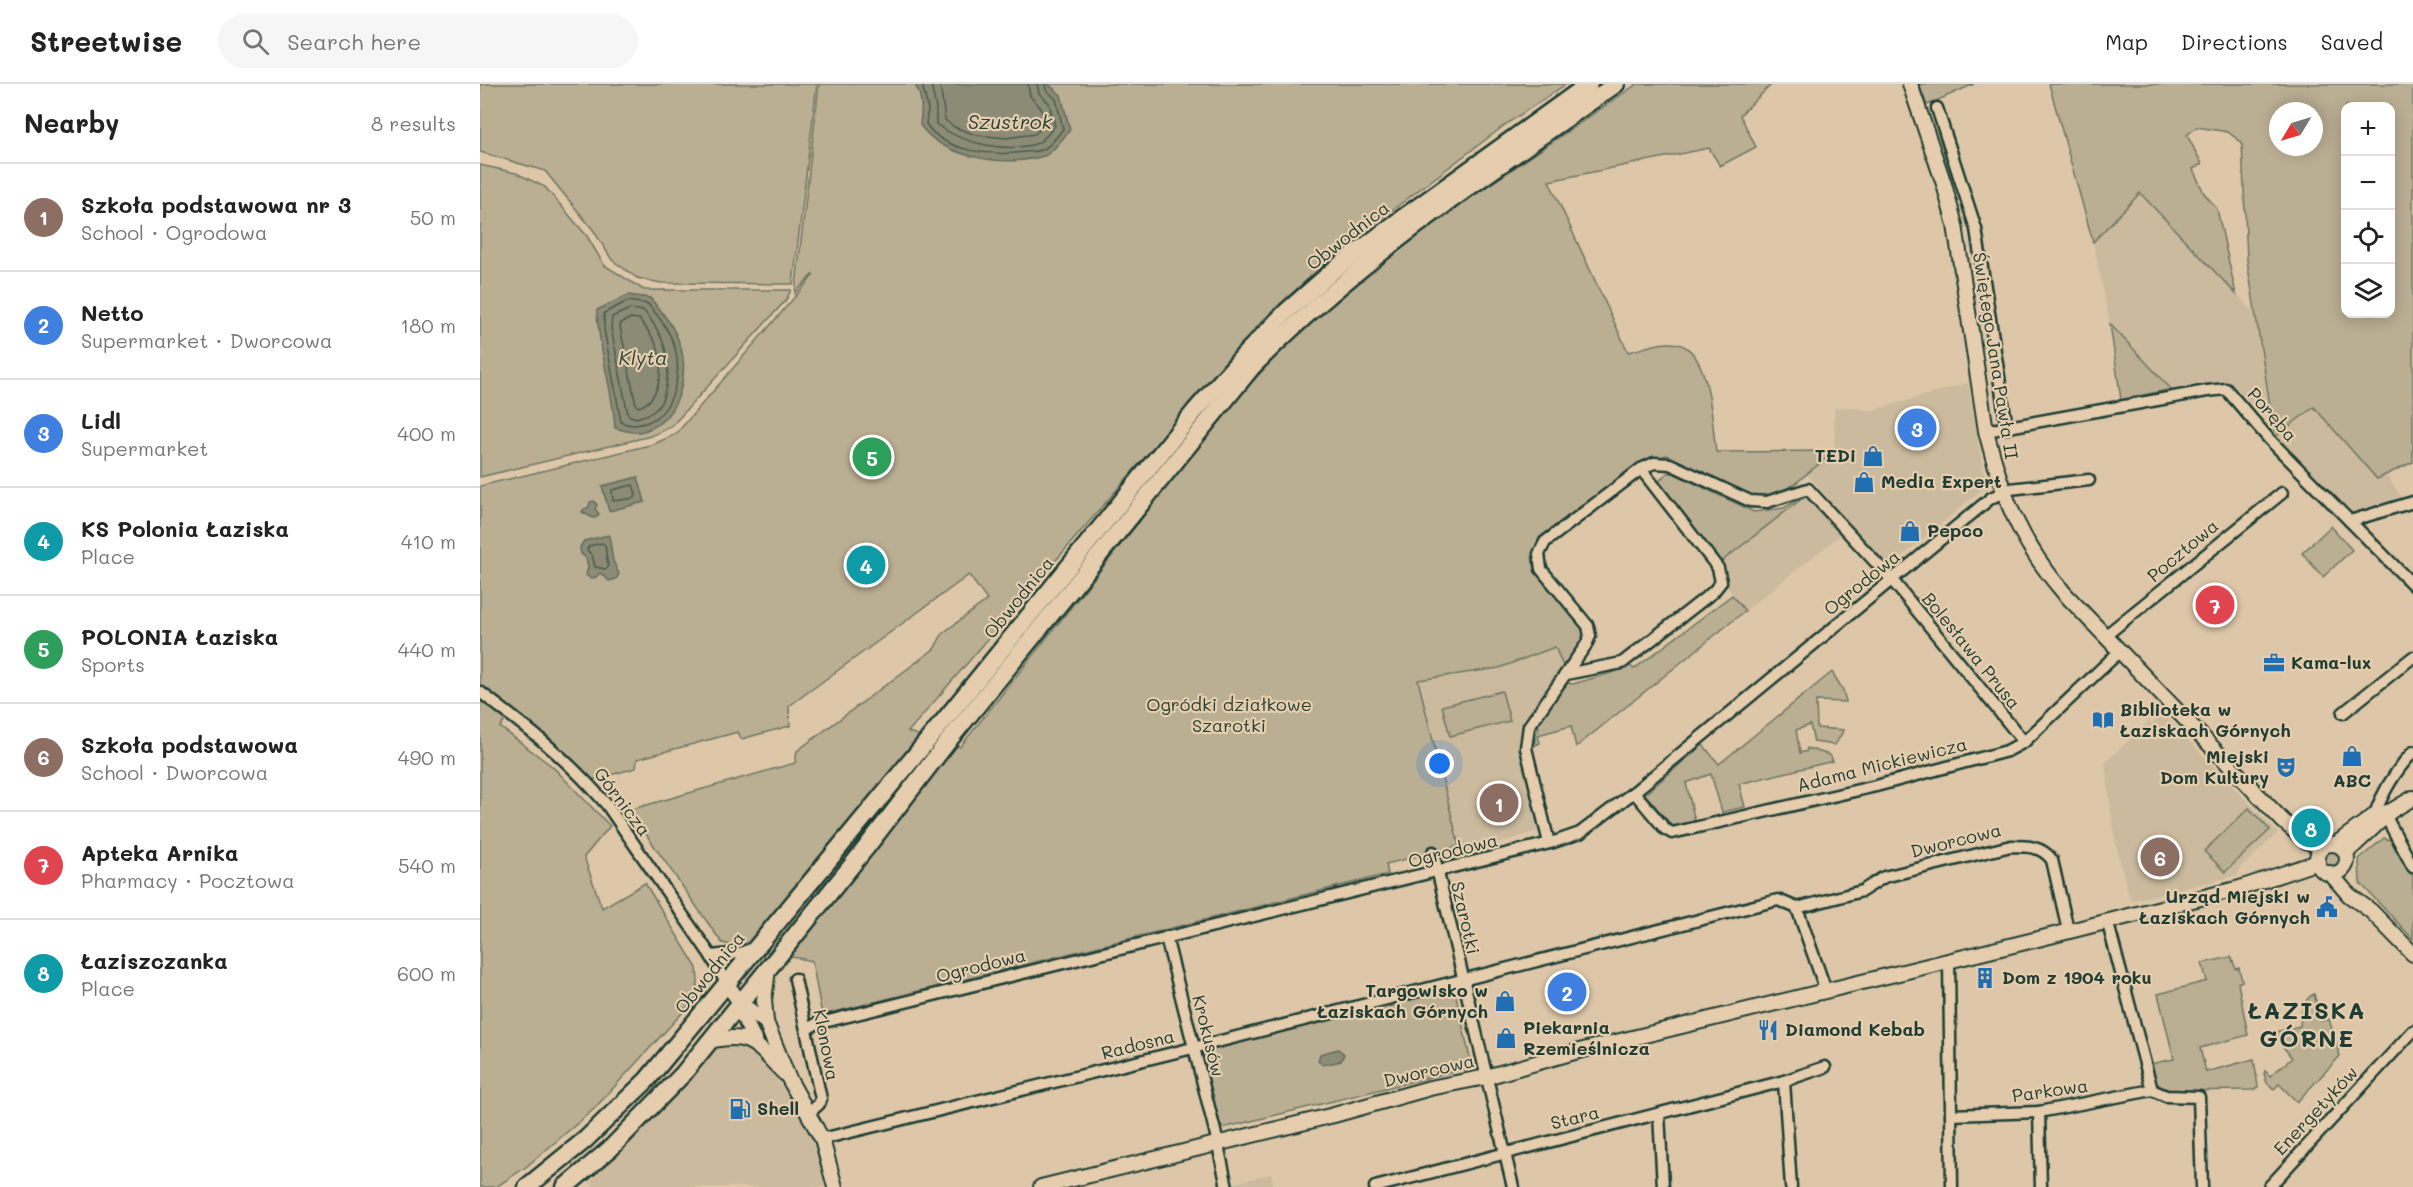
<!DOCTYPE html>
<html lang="en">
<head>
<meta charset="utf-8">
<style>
	:root { --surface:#fff; --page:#f6f6f6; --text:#222; --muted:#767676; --line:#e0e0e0; --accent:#0b8043 }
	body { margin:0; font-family:Mali,sans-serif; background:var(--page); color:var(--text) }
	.controls { position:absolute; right:18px; top:18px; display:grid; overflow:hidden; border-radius:12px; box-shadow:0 3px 15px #0003 }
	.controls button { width:54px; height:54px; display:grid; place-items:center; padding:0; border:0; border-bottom:2px solid var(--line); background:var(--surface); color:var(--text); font:30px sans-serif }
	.compass { position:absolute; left:1789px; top:18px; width:54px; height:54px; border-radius:50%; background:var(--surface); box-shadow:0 3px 15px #0003; rotate:232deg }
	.you { position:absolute; left:960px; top:680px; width:21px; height:21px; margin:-15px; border:4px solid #fff; border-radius:50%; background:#1a73e8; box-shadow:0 0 0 9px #1a73e833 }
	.badge { display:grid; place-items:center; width:39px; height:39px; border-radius:50%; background:var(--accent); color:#fff; font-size:20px; font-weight:700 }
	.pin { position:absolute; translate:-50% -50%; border:3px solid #fff; box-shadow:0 2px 6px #0006 }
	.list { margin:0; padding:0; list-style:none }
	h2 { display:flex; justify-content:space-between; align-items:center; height:78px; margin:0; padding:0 24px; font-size:26px }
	h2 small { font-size:20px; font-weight:400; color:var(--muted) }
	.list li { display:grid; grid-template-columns:39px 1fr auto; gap:18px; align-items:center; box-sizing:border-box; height:108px; padding:0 24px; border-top:2px solid var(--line) }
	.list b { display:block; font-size:22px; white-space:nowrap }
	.list p { margin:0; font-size:20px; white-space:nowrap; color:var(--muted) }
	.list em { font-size:20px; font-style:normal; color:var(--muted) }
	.icon { flex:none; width:33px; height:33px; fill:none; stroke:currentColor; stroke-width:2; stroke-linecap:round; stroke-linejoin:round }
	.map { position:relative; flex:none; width:1933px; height:1103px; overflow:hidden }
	header { display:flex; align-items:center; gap:36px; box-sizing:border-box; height:84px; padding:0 30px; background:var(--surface); border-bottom:2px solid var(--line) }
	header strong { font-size:28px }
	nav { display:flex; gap:33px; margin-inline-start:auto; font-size:21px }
	.search { width:420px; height:54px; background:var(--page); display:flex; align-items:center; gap:15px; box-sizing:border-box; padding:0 21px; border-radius:33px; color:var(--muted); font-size:22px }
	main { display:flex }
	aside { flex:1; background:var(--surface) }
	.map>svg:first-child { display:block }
</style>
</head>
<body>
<header>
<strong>Streetwise</strong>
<div class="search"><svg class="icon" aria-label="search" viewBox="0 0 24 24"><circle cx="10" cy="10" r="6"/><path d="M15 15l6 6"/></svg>Search here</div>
<nav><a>Map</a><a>Directions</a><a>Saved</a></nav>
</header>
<main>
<aside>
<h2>Nearby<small>8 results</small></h2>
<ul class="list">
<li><span class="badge" style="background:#8d6e63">1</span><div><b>Szkoła podstawowa nr 3</b><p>School · Ogrodowa</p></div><em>50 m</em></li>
<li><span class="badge" style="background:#3f7fe0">2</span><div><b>Netto</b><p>Supermarket · Dworcowa</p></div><em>180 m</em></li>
<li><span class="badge" style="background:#3f7fe0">3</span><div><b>Lidl</b><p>Supermarket</p></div><em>400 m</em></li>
<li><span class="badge" style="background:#0f9aa8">4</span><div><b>KS Polonia Łaziska</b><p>Place</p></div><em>410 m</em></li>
<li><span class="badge" style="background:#2e9e5b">5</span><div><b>POLONIA Łaziska</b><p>Sports</p></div><em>440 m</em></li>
<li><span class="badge" style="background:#8d6e63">6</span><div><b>Szkoła podstawowa</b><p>School · Dworcowa</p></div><em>490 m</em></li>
<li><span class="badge" style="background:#e0444e">7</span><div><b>Apteka Arnika</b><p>Pharmacy · Pocztowa</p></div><em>540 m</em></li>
<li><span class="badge" style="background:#0f9aa8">8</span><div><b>Łaziszczanka</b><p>Place</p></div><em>600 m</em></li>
</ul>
</aside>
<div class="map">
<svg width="1933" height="1103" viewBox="0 0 1933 1103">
	<rect width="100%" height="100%" fill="#ddc7a8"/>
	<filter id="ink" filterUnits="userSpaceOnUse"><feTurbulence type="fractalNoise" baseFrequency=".0167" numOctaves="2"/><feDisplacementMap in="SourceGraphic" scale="12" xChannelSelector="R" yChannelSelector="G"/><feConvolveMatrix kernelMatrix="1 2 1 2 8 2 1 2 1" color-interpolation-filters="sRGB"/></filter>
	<g filter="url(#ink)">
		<g fill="#cbba9d">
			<path d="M1660,109L1776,230L1790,323L1776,325L1753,300L1691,305L1630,240L1613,158Z"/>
			<path d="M1488,299L1506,402L1408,484L1328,391L1355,367L1354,324L1372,323L1391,327Z"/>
			<path d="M1834,323L1897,394L1906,390L1923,416L1872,430L1795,353Z"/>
			<path d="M1329,409L1364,448L1265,527L1246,501V490L1241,478Z"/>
			<path d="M1075,563L1083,582L1050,628L1042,645L1040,657L1058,747L981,770L938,596L1019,584Z"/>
			<path d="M1683,630L1798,749L1760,784L1758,791L1650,817L1635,756L1625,679L1669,637L1672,640Z"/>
			<path d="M252,960L268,965L293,990L322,1032L345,1092L347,1103H114L110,1098L237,965Z"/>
			<path d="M791,1090L794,1103H749V1101Z"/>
		</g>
		<g fill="#baae93" stroke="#6c7664" stroke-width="1.5" fill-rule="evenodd">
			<path d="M0,0H337L313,200L181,199L157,194L132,176L114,147L65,87L0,68Z"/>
			<path d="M339,0H1086L1025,41L858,167L783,236L428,648L480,663L759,312L839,226L935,152L1157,0H1292L1260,31L1276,63L1240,82L1229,64L1069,97L1148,268C1164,265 1181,256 1198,260C1231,267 1232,341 1236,368L1355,367L1312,402L1289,412L1272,411L1187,371L1162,377L1059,454L1052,472L1106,546L1104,547L1102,558L1083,582L1075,563L1019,584L938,596L979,762L906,780L908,790L342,931L332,877L242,859L149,726L315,679L317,667L454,565L463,549L507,516L489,491L309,622L310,642L261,655L258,648L157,675L156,684L112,696L54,644L0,602V402L174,360L196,350L333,192V190L315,209Z"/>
			<path d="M1439,0H1494L1447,21Z"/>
			<path d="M1569,0H1933V378L1897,395L1834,323L1795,353L1767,176L1762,59L1748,48L1717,43L1707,51L1722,80L1713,85L1724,109L1737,125L1756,210L1660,109L1613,158ZM1866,22H1910V230H1866ZM1798,27H1834V63H1798Z"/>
			<path d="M0,81L36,89L65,103L107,152L124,181L164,206H311L306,216L191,343L171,352L0,393Z"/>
			<path d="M1630,240L1691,305L1641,316Z"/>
			<path d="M1187,389H1193L1274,428L1304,424L1329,409L1241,478L1179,403L1180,396Z"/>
			<path d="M1851,442L1872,466L1843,493L1822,469Z"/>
			<path d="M1252,511L1265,527L1096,663L1091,642L1058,651L1060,659L1054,662L1059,644L1056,643L1087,599L1093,600L1144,585L1148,580L1154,585Z"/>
			<path d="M1352,588L1363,606L1366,618L1336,617L1337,644L1364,646L1355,661L1334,658L1330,641L1316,646L1320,669L1327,667V664L1350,671L1353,677L1259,700L1265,723L1242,728L1231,690L1206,699L1215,737L1193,743L1165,710L1223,661L1239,680Z"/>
			<path d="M1022,607L1030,637L970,652L962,622Z"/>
			<path d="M0,614L27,634L20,643L73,683L130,742L104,773L122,824L165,799L217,884L218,898L215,915L113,1026L46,1083L16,1103H0Z"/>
			<path d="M1769,724L1790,746L1745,788L1724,767Z"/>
			<path d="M1904,754L1913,757L1933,792V855L1880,799L1879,775Z"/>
			<circle cx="1853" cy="774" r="9"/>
			<path d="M1751,873L1756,885L1759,884L1762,897L1758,899L1768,951L1720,964L1726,988L1774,975L1778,1003L1774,1006L1685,1007C1675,1000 1673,992 1670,980L1694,975L1678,910L1727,897L1722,879Z"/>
			<path d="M974,903L992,983L743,1044L740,1040L721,970L723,966L826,939L832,941L913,922L917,917Z"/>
			<path d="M1834,910L1841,937L1849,935L1860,972L1817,1018L1799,1000L1794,1005L1787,999L1784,990L1785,987L1790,992L1812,974L1797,955L1795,948L1820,942C1821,930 1822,916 1834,910Z"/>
		</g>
		<g fill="#8b8b76" stroke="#606c5c" stroke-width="1.5">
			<path d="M434,0H568L581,11L590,46C583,53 573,69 564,72C526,83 464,75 440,41C442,27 443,11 434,0Z"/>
			<path d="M148,211L170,214C183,229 194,242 200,261C211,293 196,342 159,348C152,349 142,346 135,344C133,304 118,266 117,226Z"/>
			<path d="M158,393L165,418L129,427L122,402Z"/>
			<path d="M114,417L117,421L115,425L119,430L117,433L113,434L102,428L104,425L109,423L110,418Z"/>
			<path d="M129,451L133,477L139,490L136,495L129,497L120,489L116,493L111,495L106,491L108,483L106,474L101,470L100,463L104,457Z"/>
			<path d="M858,965L864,970L861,977L843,981L838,977L840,970Z"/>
		</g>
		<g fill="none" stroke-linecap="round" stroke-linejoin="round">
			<g stroke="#4a5c4e" stroke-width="1.5">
				<path d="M442,0L448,25L446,40C465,69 514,72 545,68C550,67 559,68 564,65C571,61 578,51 583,45L576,15L566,6L565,0"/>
				<path d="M451,0L456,24V40C481,59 527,70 558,59C564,56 570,47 575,42L569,19L559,9L557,0"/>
				<path d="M460,0L465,36L474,43L496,51L526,54L555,50L565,40L561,24L550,12L548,0"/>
				<path d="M148,217L168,220C179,233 190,247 195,264C202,290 194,327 168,338C158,341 150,343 141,338L124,245V229Z"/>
				<path d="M150,225L164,227C183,250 192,272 186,302C184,311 182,321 174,327C170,330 162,332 156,334L148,331L131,244L132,233Z"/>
				<path d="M151,234L159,235C167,245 176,256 179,269C183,288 179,316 159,323L156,321L140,243L141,239Z"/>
				<path d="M153,401L156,410L155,414L133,417L132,406Z"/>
				<path d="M122,459L125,461L128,483L126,485L115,483L112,471L107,466L109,462Z"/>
			</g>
			<defs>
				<g id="minor">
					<path d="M1457,24L1496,145L1527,344"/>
					<path d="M1506,347L1727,307L1746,305L1789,355L1933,501"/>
					<path d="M1870,437L1933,418"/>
					<path d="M1625,552L1802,409"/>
					<path d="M1086,590L1142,579L1233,508L1241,498L1238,484L1161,385"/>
					<path d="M0,608C49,645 87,674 127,721L231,872L247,900"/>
					<path d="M1863,629L1933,573"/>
					<path d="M1154,708L1185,745L1192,749L1396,702L1527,667L1544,658L1640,567"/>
					<path d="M1894,732C1903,707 1915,687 1933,668"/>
					<path d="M1906,733L1933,783"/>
					<path d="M1069,759L1046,664L1049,642L1106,561L1110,552L1108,542L1061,485L1059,470L1065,458L1161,385L1174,379L1190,380L1270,417L1287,418L1328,405L1412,496L1544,658"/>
					<path d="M953,768L1033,1103"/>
					<path d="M1317,824L1346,907"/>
					<path d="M1627,836L1672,1006"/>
					<path d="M686,853L735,1047L747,1103"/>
					<path d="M231,872L260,869L274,864"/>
					<path d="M1469,878L1472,1103"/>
					<path d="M315,895L341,1015L339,1020L329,1029"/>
					<path d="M327,945L336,940L1074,758L1100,749L1154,708L1511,414L1530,405L1609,396"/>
					<path d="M1304,997L1311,1103"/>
					<path d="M1559,1028L1561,1103"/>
					<path d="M1179,1030L1183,1103"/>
					<path d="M1471,1031L1559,1028L1672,1006L1686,1012L1719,1013L1722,1103"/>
					<path d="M342,1055L721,962L1298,816L1317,824L1382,807L1404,793L1531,762C1547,762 1562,762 1572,776L1588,846"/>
					<path d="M895,1103L1304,997L1345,983"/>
					<path d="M1789,1103L1933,947"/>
				</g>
				<g id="tertiary">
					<path d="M1430,0L1464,100L1475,141L1506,347C1523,414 1539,457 1585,510L1803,737L1825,756L1842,764"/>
					<path d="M1856,760L1894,732L1911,727L1933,714"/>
					<circle cx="1852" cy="775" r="15"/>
					<path d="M1866,769L1910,728"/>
					<path d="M1850,789L1869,811L1891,827L1933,870"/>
					<path d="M288,886L284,916L286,938L308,993L342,1055L355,1103"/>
					<path d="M247,900L261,920L286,938"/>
					<path d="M261,920L263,932L277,962"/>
					<path d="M230,957C271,947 277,962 304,989"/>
					<path d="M561,1103L854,1031L950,1004L1006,993L1091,969L1558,855L1760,804L1838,778"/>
				</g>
				<g id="primary">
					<path d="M47,1103L105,1056L167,996L467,633L715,327L765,270L806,228L855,185L924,133L1109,0"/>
					<path d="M85,1103L131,1064L203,990L385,765L469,656L772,283C880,173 1010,88 1136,0"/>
				</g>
			</defs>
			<use href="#minor" stroke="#1f3d34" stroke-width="15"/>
			<use href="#tertiary" stroke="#1f3d34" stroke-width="18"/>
			<use href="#primary" stroke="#1f3d34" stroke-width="21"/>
			<use href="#minor" stroke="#e5cdad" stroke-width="10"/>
			<use href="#tertiary" stroke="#e5cdad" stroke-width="14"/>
			<use href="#primary" stroke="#e5cdad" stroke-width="16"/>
		</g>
	</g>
	<defs>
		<symbol id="shop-bare" viewBox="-9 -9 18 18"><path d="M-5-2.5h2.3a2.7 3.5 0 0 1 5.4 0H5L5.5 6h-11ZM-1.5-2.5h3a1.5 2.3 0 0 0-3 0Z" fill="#1f6fb2" stroke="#e5cdad" stroke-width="2.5" paint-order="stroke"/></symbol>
		<symbol id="office-bare" viewBox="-9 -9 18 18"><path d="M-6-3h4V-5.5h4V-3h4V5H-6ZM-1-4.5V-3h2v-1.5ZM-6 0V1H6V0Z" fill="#1f6fb2" stroke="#e5cdad" stroke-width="2.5" paint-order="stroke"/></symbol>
		<symbol id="library-bare" viewBox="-9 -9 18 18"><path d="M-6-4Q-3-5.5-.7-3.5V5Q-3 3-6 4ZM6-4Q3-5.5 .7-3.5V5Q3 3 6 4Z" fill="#1f6fb2" stroke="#e5cdad" stroke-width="2.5" paint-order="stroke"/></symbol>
		<symbol id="theatre-bare" viewBox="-9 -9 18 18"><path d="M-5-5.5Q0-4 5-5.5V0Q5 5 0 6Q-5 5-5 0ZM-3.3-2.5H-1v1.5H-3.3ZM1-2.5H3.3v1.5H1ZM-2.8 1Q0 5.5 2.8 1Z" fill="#1f6fb2" stroke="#e5cdad" stroke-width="2.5" paint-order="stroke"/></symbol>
		<symbol id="civic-bare" viewBox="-9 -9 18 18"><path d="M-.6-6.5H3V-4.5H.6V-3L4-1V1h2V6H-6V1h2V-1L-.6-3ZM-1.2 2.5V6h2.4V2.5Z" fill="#1f6fb2" stroke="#e5cdad" stroke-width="2.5" paint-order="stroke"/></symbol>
		<symbol id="building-bare" viewBox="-9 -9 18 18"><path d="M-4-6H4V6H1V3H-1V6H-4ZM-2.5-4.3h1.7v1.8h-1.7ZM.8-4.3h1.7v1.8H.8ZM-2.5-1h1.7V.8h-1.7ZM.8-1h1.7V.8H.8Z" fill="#1f6fb2" stroke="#e5cdad" stroke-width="2.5" paint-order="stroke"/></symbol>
		<symbol id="restaurant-bare" viewBox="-9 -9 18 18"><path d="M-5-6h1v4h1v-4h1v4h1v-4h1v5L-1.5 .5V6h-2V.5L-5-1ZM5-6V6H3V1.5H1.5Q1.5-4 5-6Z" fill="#1f6fb2" stroke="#e5cdad" stroke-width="2.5" paint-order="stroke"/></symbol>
		<symbol id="fuel-bare" viewBox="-9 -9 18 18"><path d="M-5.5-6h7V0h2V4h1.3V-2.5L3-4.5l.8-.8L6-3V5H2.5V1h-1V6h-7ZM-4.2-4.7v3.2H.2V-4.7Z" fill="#1f6fb2" stroke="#e5cdad" stroke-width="2.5" paint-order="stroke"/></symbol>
	</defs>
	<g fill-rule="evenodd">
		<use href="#shop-bare" x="1378" y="357" width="30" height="30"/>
		<use href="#shop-bare" x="1369" y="383" width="30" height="30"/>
		<use href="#shop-bare" x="1415" y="432" width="30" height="30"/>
		<use href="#office-bare" x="1779" y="564" width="30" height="30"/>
		<use href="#library-bare" x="1608" y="621" width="30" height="30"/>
		<use href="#shop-bare" x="1857" y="657" width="30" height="30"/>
		<use href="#theatre-bare" x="1791" y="668" width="30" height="30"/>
		<use href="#civic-bare" x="1832" y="808" width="30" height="30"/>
		<use href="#building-bare" x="1490" y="879" width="30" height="30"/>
		<use href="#shop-bare" x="1010" y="902" width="30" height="30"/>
		<use href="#restaurant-bare" x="1273" y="931" width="30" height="30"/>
		<use href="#shop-bare" x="1011" y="939" width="30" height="30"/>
		<use href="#fuel-bare" x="245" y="1010" width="30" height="30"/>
	</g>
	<g text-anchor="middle" stroke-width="4.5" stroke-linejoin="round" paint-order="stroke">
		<g font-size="18" fill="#1f3d34" stroke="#e5cdad">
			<text transform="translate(868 152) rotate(-38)" y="6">Obwodnica</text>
			<text transform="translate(1515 272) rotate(81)" y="6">Świętego Jana Pawła II</text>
			<text transform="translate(1792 331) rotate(49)" y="6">Poręba</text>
			<text transform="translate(1703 467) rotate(-40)" y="6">Pocztowa</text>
			<text transform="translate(1382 499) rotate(-39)" y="6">Ogrodowa</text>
			<text transform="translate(539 514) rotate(-51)" y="6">Obwodnica</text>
			<text transform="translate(1491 567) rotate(51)" y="6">Bolesława Prusa</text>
			<text transform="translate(1402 681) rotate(-14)" y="6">Adama Mickiewicza</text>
			<text transform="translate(142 718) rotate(53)" y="6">Górnicza</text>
			<text transform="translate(1476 757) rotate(-14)" y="6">Dworcowa</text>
			<text transform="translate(973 767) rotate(-14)" y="6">Ogrodowa</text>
			<text transform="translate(985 834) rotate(77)" y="6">Szarotki</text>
			<text transform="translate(501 882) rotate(-14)" y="6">Ogrodowa</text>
			<text transform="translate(230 889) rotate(-51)" y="6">Obwodnica</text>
			<text transform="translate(728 952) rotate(76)" y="6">Krokusów</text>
			<text transform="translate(346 961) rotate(79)" y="6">Klonowa</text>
			<text transform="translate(658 961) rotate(-14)" y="6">Radosna</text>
			<text transform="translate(949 987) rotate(-13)" y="6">Dworcowa</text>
			<text transform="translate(1570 1007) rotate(-8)" y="6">Parkowa</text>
			<text transform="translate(1836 1027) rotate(-47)" y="6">Energetyków</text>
			<text transform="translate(1095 1034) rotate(-14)" y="6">Stara</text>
		</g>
		<g font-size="18" font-weight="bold" fill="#1f3d34" stroke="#e5cdad" text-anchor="start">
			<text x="1376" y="378" text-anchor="end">TEDi</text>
			<text x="1401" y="404">Media Expert</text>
			<text x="1447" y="453">Pepco</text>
			<text x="1811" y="585">Kama-lux</text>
			<text x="1640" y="632">Biblioteka w<tspan x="1640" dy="21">Łaziskach Górnych</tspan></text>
			<text x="1789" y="679" text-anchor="end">Miejski<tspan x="1789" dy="21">Dom Kultury</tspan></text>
			<text x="1872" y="703" text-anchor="middle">ABC</text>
			<text x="1830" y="819" text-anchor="end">Urząd Miejski w<tspan x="1830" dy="21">Łaziskach Górnych</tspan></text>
			<text x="1522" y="900">Dom z 1904 roku</text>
			<text x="1008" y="913" text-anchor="end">Targowisko w<tspan x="1008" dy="21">Łaziskach Górnych</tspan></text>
			<text x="1043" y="950">Piekarnia<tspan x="1043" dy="21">Rzemieślnicza</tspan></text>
			<text x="1305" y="952">Diamond Kebab</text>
			<text x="277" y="1031">Shell</text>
		</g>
		<g font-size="18" fill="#274339" stroke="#e5cdad">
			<text x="749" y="627">Ogródki działkowe<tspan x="749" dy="21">Szarotki</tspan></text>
		</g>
		<g font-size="20" font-style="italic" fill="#2a453b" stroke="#e5cdad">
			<text x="530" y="45">Szustrok</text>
			<text x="163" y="281">Klyta</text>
		</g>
		<g font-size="24" font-weight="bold" letter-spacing="1.5" fill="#1f3d34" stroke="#e5cdad">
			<text x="1827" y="935">ŁAZISKA<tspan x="1827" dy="28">GÓRNE</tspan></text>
		</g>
	</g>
</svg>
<div class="controls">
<button>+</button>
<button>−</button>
<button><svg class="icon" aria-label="locate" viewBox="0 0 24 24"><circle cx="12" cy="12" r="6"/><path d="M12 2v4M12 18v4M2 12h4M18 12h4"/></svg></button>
<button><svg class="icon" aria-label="layers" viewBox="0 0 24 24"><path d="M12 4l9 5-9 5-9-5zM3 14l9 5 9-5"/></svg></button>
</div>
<svg class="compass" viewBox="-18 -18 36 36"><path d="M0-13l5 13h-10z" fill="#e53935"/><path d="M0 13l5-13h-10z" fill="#767676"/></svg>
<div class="you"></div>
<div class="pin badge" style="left:1019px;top:719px;background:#8d6e63">1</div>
<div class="pin badge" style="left:1087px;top:908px;background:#3f7fe0">2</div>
<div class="pin badge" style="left:1437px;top:344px;background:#3f7fe0">3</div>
<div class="pin badge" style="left:386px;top:481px;background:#0f9aa8">4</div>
<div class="pin badge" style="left:392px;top:373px;background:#2e9e5b">5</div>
<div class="pin badge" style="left:1680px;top:773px;background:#8d6e63">6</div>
<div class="pin badge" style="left:1735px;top:521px;background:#e0444e">7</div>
<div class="pin badge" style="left:1831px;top:744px;background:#0f9aa8">8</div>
</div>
</main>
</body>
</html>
